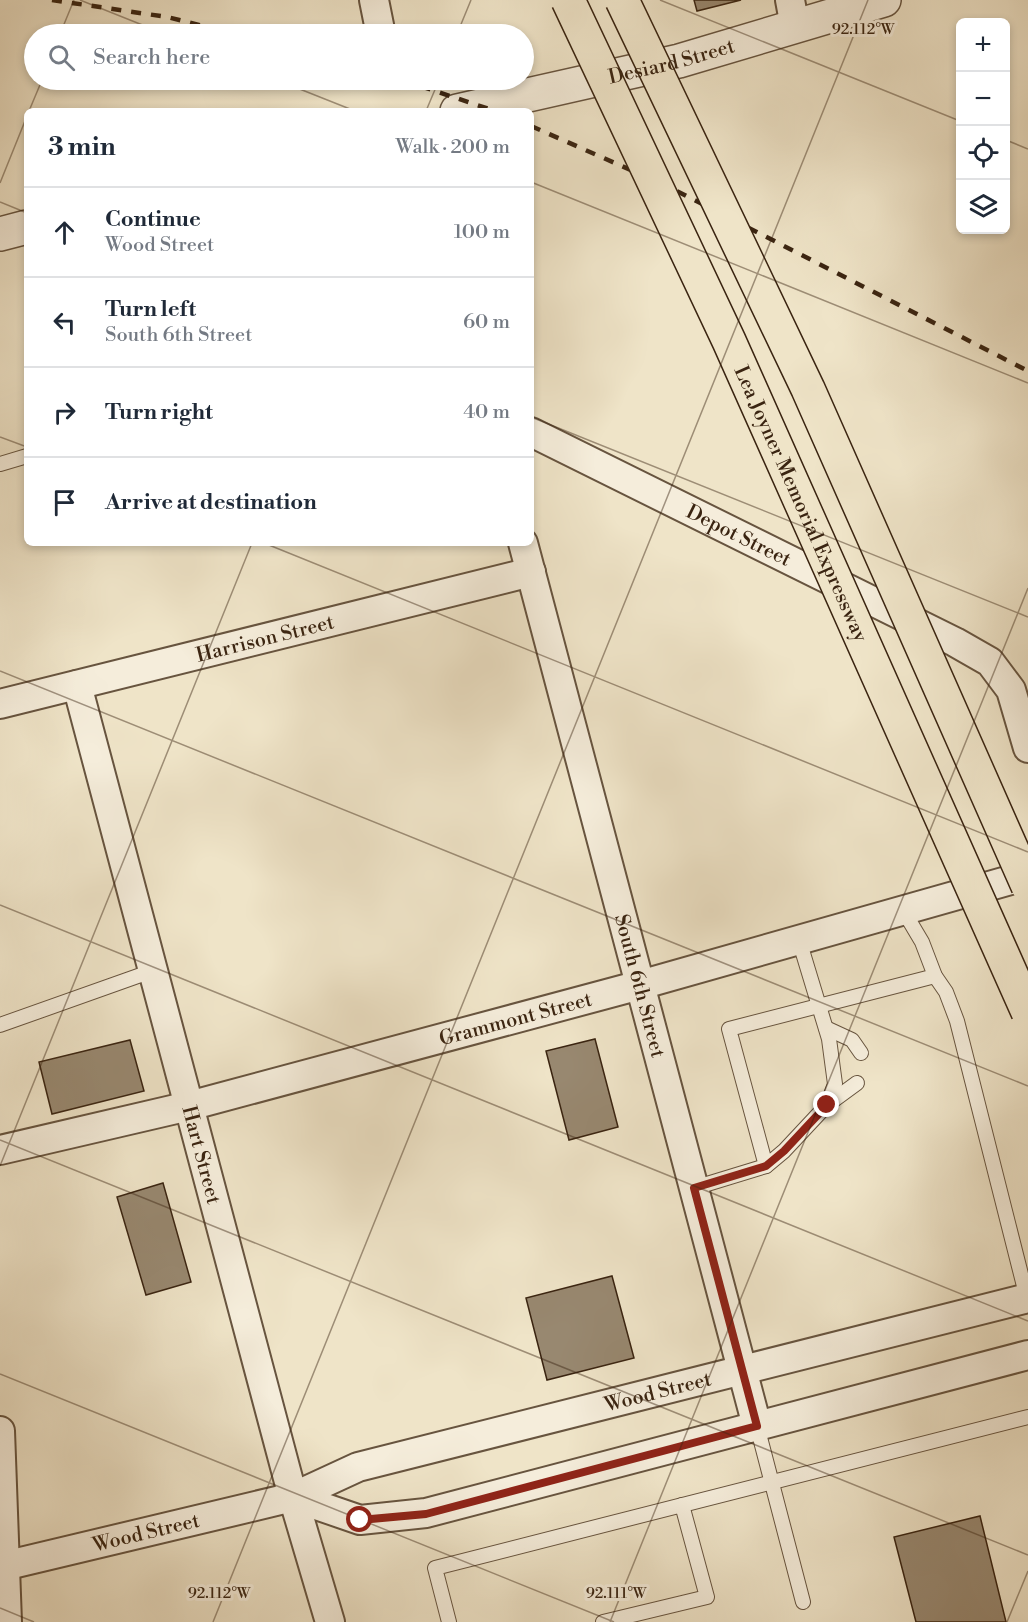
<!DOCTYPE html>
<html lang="en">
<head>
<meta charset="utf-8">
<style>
	:root { --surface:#fff; --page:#f6f6f7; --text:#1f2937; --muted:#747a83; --line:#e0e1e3 }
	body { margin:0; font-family:"Libre Bodoni",serif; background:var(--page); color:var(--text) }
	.controls { position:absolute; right:18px; top:18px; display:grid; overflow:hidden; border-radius:9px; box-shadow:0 3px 9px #0003 }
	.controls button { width:54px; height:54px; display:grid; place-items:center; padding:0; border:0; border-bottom:2px solid var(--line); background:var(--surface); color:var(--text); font:30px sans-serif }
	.stop { position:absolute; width:18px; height:18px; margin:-14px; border:4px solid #8f2418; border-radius:50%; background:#fff }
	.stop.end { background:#8f2418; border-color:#fff; box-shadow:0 2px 6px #0008 }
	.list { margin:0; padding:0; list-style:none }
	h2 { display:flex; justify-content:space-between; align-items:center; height:78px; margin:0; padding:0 24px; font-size:26px }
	h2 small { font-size:20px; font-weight:400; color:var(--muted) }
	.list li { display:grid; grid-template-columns:39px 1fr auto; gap:18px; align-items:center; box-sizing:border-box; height:90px; padding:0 24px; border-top:2px solid var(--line) }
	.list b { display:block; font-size:22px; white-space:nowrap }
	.list p { margin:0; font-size:20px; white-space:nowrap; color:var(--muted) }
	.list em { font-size:20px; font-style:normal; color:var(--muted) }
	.icon { flex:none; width:33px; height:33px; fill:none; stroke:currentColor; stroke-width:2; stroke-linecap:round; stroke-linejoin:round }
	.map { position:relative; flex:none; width:1028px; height:1622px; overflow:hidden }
	.search { position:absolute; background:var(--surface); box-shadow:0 3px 9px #0003; left:24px; top:24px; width:510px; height:66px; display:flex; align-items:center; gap:15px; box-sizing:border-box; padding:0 21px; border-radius:33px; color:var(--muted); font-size:22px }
	.panel { position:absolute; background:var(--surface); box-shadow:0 3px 9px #0003; left:24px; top:108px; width:510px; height:438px; border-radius:9px }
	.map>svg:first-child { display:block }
</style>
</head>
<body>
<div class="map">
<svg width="1028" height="1622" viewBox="0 0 1028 1622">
	<rect width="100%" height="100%" fill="#efe4c8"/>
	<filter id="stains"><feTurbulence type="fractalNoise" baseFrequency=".00333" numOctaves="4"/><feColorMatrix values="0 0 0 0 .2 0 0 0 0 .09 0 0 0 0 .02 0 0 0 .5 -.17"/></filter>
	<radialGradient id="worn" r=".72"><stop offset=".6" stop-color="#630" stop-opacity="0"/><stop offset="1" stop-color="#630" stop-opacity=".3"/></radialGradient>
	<g fill="#988870" stroke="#3a2411" stroke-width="1.5">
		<path d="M694,0H741L697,11Z"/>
		<path d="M595,1039L618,1127L569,1140L546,1051Z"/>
		<path d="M130,1040L144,1091L52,1114L39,1062Z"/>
		<path d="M163,1183L191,1282L146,1295L117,1197Z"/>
		<path d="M612,1276L634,1358L547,1380L526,1298Z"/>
		<path d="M980,1516L1006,1622H916L894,1537Z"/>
	</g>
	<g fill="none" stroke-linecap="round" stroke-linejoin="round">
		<defs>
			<g id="service">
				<path d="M0,464L27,456"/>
				<path d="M903,910L922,942L935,976L946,992L957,1021L1027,1298"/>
				<path d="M0,1025L152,971"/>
				<path d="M826,1028L852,1040L861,1053"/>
				<path d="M827,1105L857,1083"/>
				<path d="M766,1166L729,1029L935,976"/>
				<path d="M694,1188L766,1166L784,1151L827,1105L835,1084L829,1039L799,940"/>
				<path d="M757,1426L803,1602"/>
				<path d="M449,1622L435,1568L1028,1417"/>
				<path d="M603,1622L707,1597L682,1505"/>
			</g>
			<g id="minor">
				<path d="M374,0L380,30"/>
				<path d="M790,0L795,27"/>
				<path id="s1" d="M531,432L955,642L990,662L1011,690L1028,748"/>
				<path id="s2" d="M523,543L757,1426"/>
				<path id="s3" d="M77,685L293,1497L330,1622"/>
				<path id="s4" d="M0,704L531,572"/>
				<path id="s5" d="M0,1150L189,1106L640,985L1028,875"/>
				<path d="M0,1431L7,1622"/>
				<path d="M293,1497L360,1520L426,1513L1028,1355"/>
				<path id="s6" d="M0,1567L293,1497L358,1467L1028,1298"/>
			</g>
			<g id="tertiary">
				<path id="s7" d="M457,111L679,61L884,0"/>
				<path d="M0,234L27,227"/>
			</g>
		</defs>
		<use href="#service" stroke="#67543f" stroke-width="16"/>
		<use href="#minor" stroke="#67543f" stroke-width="32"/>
		<use href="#tertiary" stroke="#67543f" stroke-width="36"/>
		<use href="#service" stroke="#f5eddb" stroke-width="14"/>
		<use href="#minor" stroke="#f5eddb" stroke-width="28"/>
		<use href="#tertiary" stroke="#f5eddb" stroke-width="33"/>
		<g stroke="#3a2411" stroke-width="4.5" stroke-dasharray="10 10" stroke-linecap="butt">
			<path d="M52,0L167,17L236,34"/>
			<path d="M402,80L495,111"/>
			<path d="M531,126L667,186L1028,371"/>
		</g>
		<defs>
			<g id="primary-bridge">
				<path id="s8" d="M568,0L729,341L1028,1012"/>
				<path d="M622,0L808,389L1028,886"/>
			</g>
		</defs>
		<use href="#primary-bridge" stroke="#3a2411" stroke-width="36" stroke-linecap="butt"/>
		<use href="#primary-bridge" stroke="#efe4c8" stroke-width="33"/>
	</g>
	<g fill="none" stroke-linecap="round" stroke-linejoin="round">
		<path stroke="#8f2418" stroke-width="8" d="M360,1520L426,1514L757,1426L694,1188L766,1166L784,1151L827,1105"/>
	</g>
	<path fill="none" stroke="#3a2411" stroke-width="1.5" stroke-opacity="0.45" d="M80,0L165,34M660,0L960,121M60,34L74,0M457,34L471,0M277,80L355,111M29,111L42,80M426,111L439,80M1006,140L1028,149M531,182L1028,383M0,183L27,116M0,202L27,213M531,417L1028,617M0,437L27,447M264,543L1028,852M0,671L1028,1086M0,905L1028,1321M0,1140L1028,1555M0,1166L252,543M0,1374L614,1622M0,1608L34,1622M213,1622L868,0M610,1622L1028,588M1007,1622L1028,1571"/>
	<g text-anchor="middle" stroke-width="6" stroke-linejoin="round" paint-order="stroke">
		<g font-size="20" fill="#3a2411" stroke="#f5eddb">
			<text dy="7" stroke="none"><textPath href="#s7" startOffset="220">Desiard Street</textPath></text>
			<text dy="7" stroke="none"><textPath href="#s8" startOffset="555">Lea Joyner Memorial Expressway</textPath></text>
			<text dy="7" stroke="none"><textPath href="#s1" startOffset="232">Depot Street</textPath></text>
			<text dy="7" stroke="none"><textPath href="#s4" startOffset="273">Harrison Street</textPath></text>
			<text dy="7" stroke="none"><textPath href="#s2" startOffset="458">South 6th Street</textPath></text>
			<text dy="7" stroke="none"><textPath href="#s5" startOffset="532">Grammont Street</textPath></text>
			<text dy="7" stroke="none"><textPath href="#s3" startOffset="486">Hart Street</textPath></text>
			<text dy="7" stroke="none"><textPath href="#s6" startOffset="682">Wood Street</textPath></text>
			<text dy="7" stroke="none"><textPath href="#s6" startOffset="150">Wood Street</textPath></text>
		</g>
	</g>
	<g font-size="15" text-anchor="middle" fill="#3a2411" stroke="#f5eddb" stroke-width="6" stroke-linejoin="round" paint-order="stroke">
		<text x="863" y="34">92.112°W</text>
		<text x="219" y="1598">92.112°W</text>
		<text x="616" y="1598">92.111°W</text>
	</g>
	<rect width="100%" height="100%" filter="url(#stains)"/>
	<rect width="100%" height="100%" fill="url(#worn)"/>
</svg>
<div class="controls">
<button>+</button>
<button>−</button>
<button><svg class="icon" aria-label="locate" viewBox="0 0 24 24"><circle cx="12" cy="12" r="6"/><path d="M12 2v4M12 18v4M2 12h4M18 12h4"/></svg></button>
<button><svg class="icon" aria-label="layers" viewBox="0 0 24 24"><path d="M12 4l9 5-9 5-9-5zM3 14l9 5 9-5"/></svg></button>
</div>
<div class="stop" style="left:360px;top:1520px"></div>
<div class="stop end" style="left:827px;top:1105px"></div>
<div class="search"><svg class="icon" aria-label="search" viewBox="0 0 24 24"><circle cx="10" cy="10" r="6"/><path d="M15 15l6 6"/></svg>Search here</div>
<section class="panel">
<h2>3 min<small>Walk · 200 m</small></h2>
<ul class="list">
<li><svg class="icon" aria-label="ahead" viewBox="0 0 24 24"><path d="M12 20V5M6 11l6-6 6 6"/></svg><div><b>Continue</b><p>Wood Street</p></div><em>100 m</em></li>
<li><svg class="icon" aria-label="left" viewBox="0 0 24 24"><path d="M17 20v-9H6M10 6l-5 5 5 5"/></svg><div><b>Turn left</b><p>South 6th Street</p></div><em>60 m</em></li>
<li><svg class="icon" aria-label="right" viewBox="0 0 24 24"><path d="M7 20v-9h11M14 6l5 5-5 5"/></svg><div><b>Turn right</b></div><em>40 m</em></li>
<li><svg class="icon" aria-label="arrive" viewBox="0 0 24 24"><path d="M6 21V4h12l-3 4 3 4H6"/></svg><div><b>Arrive at destination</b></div></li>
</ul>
</section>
</div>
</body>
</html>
